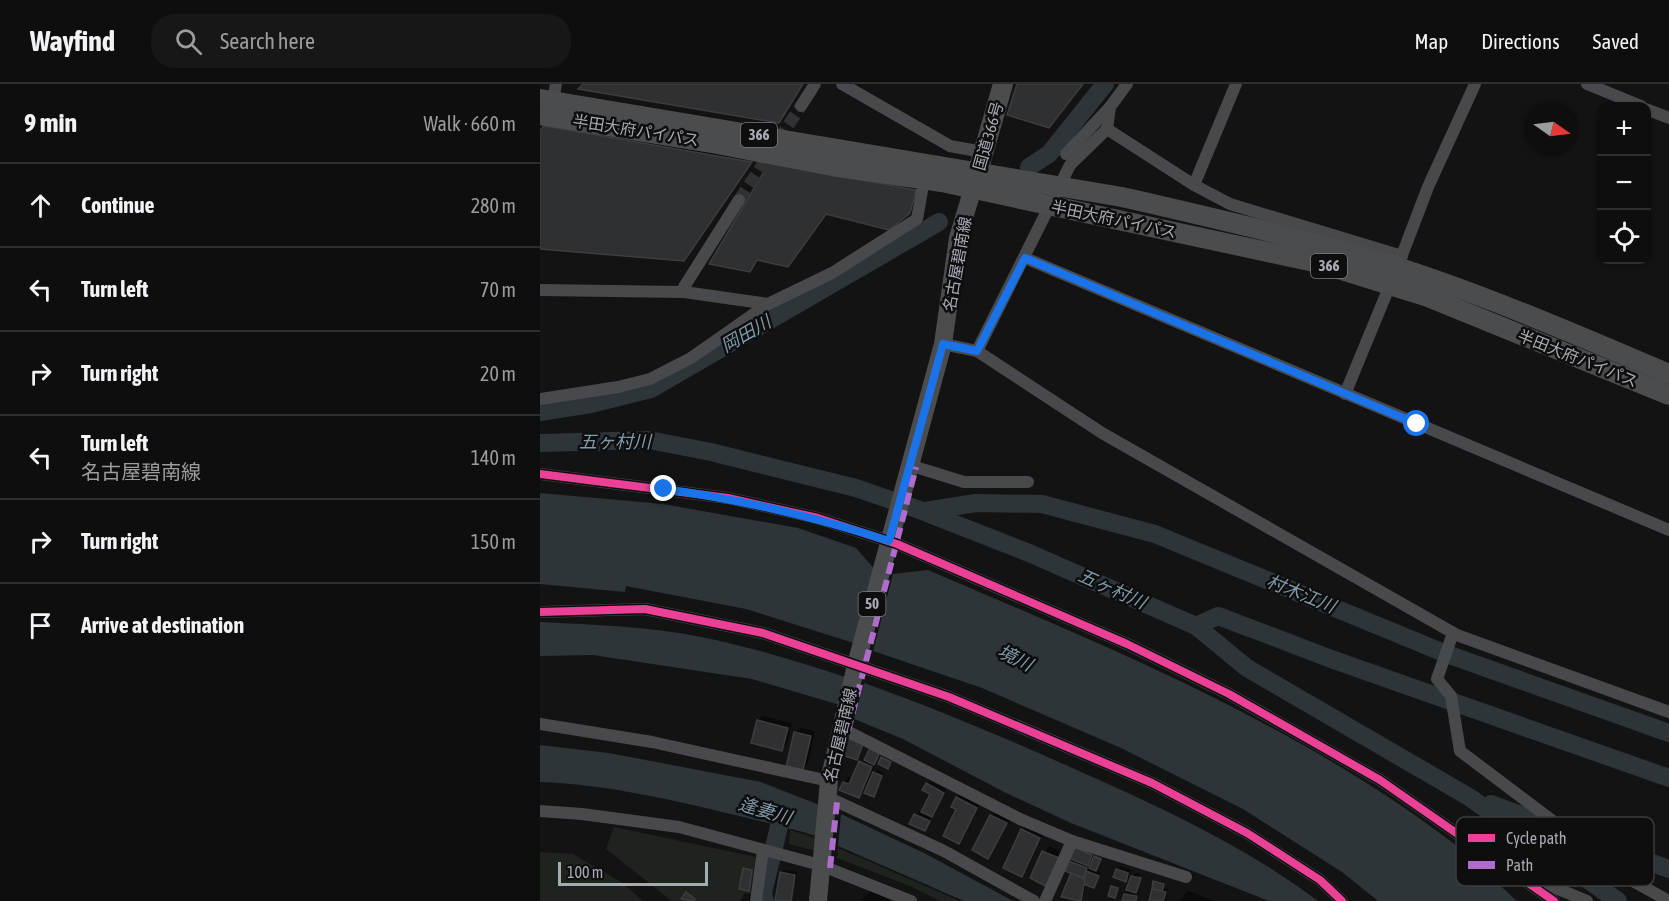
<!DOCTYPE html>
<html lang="en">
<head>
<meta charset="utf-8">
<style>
	:root { --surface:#0e0e0f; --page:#171718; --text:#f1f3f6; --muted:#9b9c9e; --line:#2e2e2f }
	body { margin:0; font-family:"Asap Condensed","Noto Sans JP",sans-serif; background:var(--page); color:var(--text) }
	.controls { position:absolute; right:18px; top:18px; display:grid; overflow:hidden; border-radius:12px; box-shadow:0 2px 4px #0004 }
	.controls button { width:54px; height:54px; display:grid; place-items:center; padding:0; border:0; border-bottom:2px solid var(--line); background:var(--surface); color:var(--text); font:30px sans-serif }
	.compass { position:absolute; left:985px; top:18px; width:54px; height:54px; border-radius:50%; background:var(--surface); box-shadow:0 2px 4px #0004; rotate:104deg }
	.scale { position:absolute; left:18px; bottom:15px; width:150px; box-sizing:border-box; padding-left:6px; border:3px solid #a6abb3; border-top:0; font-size:16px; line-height:21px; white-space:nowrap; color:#a6abb3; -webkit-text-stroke:4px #0e0e0f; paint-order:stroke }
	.stop { position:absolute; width:18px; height:18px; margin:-14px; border:4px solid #1a73e8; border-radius:50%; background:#fff }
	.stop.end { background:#1a73e8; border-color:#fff; box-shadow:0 2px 6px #0008 }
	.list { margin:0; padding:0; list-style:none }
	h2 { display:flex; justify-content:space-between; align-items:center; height:78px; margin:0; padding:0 24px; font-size:26px }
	h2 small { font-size:20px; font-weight:400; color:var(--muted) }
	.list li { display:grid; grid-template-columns:39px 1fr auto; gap:18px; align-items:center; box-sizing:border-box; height:84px; padding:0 24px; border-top:2px solid var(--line) }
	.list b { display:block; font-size:22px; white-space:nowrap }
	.list p { margin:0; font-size:20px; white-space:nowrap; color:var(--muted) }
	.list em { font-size:20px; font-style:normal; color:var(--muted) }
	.icon { flex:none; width:33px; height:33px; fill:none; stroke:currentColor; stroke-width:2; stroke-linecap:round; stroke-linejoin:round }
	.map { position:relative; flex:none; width:1129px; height:817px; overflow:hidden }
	header { display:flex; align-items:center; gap:36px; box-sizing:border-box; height:84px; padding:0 30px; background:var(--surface); border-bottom:2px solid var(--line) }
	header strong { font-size:28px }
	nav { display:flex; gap:33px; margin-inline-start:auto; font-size:21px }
	.search { width:420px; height:54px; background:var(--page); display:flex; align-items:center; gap:15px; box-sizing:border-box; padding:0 21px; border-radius:24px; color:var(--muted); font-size:22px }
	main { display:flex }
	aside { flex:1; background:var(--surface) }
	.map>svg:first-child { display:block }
</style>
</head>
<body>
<header>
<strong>Wayfind</strong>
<div class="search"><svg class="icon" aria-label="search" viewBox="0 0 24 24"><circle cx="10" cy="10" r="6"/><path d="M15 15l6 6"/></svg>Search here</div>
<nav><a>Map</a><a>Directions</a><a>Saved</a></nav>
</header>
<main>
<aside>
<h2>9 min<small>Walk · 660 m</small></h2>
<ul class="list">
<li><svg class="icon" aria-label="ahead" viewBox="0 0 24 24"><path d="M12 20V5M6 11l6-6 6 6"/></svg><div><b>Continue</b></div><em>280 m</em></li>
<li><svg class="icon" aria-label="left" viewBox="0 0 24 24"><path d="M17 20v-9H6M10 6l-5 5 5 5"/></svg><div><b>Turn left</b></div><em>70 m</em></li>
<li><svg class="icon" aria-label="right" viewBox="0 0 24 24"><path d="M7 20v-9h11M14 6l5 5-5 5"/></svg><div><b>Turn right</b></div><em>20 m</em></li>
<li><svg class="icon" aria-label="left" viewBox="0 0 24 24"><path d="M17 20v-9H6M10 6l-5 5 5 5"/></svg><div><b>Turn left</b><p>名古屋碧南線</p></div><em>140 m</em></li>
<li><svg class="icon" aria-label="right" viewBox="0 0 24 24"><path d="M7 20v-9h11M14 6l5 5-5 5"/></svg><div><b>Turn right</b></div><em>150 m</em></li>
<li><svg class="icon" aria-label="arrive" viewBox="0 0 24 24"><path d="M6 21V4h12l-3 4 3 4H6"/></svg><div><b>Arrive at destination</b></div></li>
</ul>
</aside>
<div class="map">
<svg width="1129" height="817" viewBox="0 0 1129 817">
	<rect width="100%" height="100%" fill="#131314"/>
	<g fill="#1e231e">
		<path d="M74,743L216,773L209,817H132L66,765Z"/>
		<path d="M250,746L282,756L280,768L249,760Z"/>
		<path d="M298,764L420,817H400L370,802L297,774Z"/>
		<path d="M0,768L33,770L81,798L103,817H0Z"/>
	</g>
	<g fill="#2d3539">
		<path d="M0,409L123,420L258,444L316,464L337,488L317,560L206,525L86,502L85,508L0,500Z"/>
		<path d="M388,486C570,564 758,640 917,762C938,779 957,799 977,817H838L802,788L703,725L581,664L442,604L333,567L353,490Z"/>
		<path d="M0,538C54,541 108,542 161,553C211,563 260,578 308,594L300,621L212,595L53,571L0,572Z"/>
		<path d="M324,599C397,625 468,655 539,687C622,724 705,762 778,817H729L531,739L464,708L363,655L314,635Z"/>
		<path d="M0,661L69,669L221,698L282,722L279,753C251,744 223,738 195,731C132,716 65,700 0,698Z"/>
		<path d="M301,730L386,770L473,817H424L298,762Z"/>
	</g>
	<g fill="#0007">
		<path d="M45,0H264L239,38Z"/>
		<path d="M13,35L218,71L143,176L0,164V49Z"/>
		<path d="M231,80L382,99L377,120L369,128L287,129L247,182L220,175L210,187Z"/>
		<path d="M223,632L252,639L247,660L242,665L218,637Z"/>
		<path d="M261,644L275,647L268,679L263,685L256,649Z"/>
		<path d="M342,665L330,693L337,686L344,689L336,708L333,711L324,707L319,712L304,698L309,693L313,695L325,673Z"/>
		<path d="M390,697L406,705L385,746L371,739L379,727L382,729L392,709L387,700Z"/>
		<path d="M422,709L441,718L419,758L417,714Z"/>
		<path d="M457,727L471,734L447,773L452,732Z"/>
		<path d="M488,741L504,748L487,786L482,791V746Z"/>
		<path d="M509,762L524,769L507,801L491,793Z"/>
		<path d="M535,764L554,768L546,781L551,783L556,773H561L555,785L561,788L557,799L554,802L547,800L541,817L523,812L532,790L530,778L534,774Z"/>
		<path d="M581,782L591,786L585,796L577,786Z"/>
		<path d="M244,786L257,788L250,817H245L241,789Z"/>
		<path d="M595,789L600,790L595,808L599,809L597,817H584Z"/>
		<path d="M616,797L624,799L623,804L628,805L625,817H610Z"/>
		<path d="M331,806L350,817H321Z"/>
		<path d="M648,807L675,817H639Z"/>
		<path d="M205,809L211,810L210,817H200Z"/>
	</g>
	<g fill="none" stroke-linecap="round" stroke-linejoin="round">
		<g stroke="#2d3539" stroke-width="18">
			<path d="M489,83L509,70L565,0"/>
			<path d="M0,328L51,320L111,305L399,138"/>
			<path d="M0,359L109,356L171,368L316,404L377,425L489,469L656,542L707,584L929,713L1078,817"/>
			<path d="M385,427L436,419L502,420L615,450L904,569L1129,649"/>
			<path d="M656,542L678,532L794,576L1129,694"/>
			<path d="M951,720L1129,785"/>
			<path d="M225,817L223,809L242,730"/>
		</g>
	</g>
	<g fill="#2f3031" stroke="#3c3d40" stroke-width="1.5">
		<path d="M43,0H263L239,39L38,5Z"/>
		<path d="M477,0H543L509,44L467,31Z"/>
		<path d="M4,42L212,78L144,177L0,165V46Z"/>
		<path d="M229,79L376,106L370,129L349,146L286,130L248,183L217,176L210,188L169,180Z"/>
		<path d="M217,636L248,644L242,667L211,659Z"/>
		<path d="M254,648L271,652L263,686L246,683Z"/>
		<path d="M307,654L323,660L317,676L302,671Z"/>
		<path d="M330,664L340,668L334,681L324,676Z"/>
		<path d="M341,673L351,678L348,685L338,680Z"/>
		<path d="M319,677L332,683L319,714L299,706L303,698L309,700Z"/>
		<path d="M333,688L342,692L334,713L324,709Z"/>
		<path d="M386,699L404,709L392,733L381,728L390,710L382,706Z"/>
		<path d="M416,713L437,724L419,760L403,752L416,725L411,723Z"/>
		<path d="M374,730L390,737L385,747L369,740Z"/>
		<path d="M450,731L467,739L448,775L432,766Z"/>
		<path d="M481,745L500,754L482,793L463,784Z"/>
		<path d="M534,763L552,771L548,782L529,774Z"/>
		<path d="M502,767L519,774L507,803L490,794Z"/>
		<path d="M554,772L561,775L556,787L549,784Z"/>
		<path d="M529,777L547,784L544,794L525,787Z"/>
		<path d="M203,784L212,786L209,807L199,805Z"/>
		<path d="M576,785L588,789L586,798L573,793Z"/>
		<path d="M546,787L559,792L554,804L543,800Z"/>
		<path d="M240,788L255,791L251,817H235Z"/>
		<path d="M531,789L545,795L541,817L521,813Z"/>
		<path d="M591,792L601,794L596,809L586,806Z"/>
		<path d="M613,797L624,800L622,808L612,805Z"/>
		<path d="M571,802L578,804L575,814L568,812Z"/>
		<path d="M612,805L626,808L623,817H609Z"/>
		<path d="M146,808L155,815L153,817L141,815Z"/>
		<path d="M584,810L597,812L596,817H582Z"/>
	</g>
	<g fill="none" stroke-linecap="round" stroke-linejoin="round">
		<path stroke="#303134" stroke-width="12" stroke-dasharray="12 6" stroke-linecap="butt" d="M199,116L261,22"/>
		<g stroke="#48494c" stroke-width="12">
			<path d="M302,0L410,62L443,68"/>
			<path d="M696,0L654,101L690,120L862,172"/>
			<path d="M1047,0L1101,22"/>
			<path d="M13,17L16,0"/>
			<path d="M261,22L275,0"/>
			<path d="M1106,25L1129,34"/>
			<path d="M567,45L654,101"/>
			<path d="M526,70L570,23"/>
			<path d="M485,174L1129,446"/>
			<path d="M859,179L888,103L935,0"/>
			<path d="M0,206L144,208L228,220"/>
			<path d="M144,208V203L199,116"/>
			<path d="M403,260L437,267L562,349L917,551L1129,628"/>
			<path d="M437,267L530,81L567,45L570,23L587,0"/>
			<path d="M805,310L850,201"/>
			<path d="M0,315L78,303L110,295L151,274L228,220L292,189L377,135L385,90"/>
			<path d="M369,381L424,398H488"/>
			<path d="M0,390L188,414L278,434L357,460L587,560L689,610L840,696L1014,817"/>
			<path d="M0,528L105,525L223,549L409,613L612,699L707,749L780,796L802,817"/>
			<path d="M917,551L913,549L897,595L911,612L920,667L1091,796L1129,817"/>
			<path d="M0,640L112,658L289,697"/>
			<path d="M301,644L480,735L532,757L646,793"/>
			<path d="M287,713L404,767L494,817"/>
			<path d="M0,727L42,730L139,743L280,781L371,817"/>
			<path d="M987,792L1047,817"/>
			<path d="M216,817L223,766"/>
			<path d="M505,817L532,757"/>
		</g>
		<path stroke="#4b4c4e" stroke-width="18" d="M278,817L289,697L317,577L403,260L418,154L433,104"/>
		<g stroke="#4a4c4e" stroke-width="20">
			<path d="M0,15L582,113C673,134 765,155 854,182C948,212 1039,252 1129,290"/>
			<path d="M0,31L177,60L292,82L402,98L779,179L888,213L1129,311"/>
			<path d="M434,101L463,0"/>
		</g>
		<g stroke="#b06ccc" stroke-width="6" stroke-dasharray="12 6" stroke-linecap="butt">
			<path d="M308,647L376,383"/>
			<path d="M290,784L297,718"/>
		</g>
		<defs>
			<g id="cycleway">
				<path d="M0,390L188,414L278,434L357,460L587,560L689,610L840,696L1014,817"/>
				<path d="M0,528L105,525L223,549L409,613L612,699L707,749L780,796L802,817"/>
			</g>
		</defs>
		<use href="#cycleway" stroke="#0e0e0f" stroke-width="11"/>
		<use href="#cycleway" stroke="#ea4096" stroke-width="8"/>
	</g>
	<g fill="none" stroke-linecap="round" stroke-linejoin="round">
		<path stroke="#1a73e8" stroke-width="8" d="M124,405C203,416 273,432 349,457L403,260L437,267L485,174L877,340"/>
	</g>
	<g text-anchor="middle" stroke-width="5" stroke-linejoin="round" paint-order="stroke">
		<g fill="#0e0e0f" stroke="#787c82" stroke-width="1.5">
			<rect x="201" y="39" width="36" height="24" rx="4.5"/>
			<rect x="771" y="170" width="36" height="24" rx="4.5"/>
			<rect x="318.5" y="508" width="27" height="24" rx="4.5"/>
		</g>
		<g font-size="15" font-weight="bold" fill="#a6abb3">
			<text x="219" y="56">366</text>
			<text x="789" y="187">366</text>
			<text x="332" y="525">50</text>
		</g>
		<g font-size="16" fill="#a6abb3" stroke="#0e0e0f">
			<text transform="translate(96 46) rotate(9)" y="6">半田大府パイパス</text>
			<text transform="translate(448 52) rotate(-74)" y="6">国道366号</text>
			<text transform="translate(574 135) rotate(12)" y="6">半田大府パイパス</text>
			<text transform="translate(417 180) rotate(-80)" y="6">名古屋碧南線</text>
			<text transform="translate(1038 274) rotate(22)" y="6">半田大府パイパス</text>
			<text transform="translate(300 651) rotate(-77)" y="6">名古屋碧南線</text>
		</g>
		<g font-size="18" font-style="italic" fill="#819aaa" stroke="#0e0e0f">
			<text transform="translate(206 250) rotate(-30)" y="6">岡田川</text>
			<text x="75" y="364">五ヶ村川</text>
			<text transform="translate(572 505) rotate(24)" y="6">五ヶ村川</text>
			<text transform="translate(761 510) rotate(22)" y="6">村木江川</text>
			<text transform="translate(475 574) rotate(26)" y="6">境川</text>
			<text transform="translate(225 727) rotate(16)" y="6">逢妻川</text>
		</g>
	</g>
	<rect x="916" y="733" width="198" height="69" rx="9" fill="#0e0e0f" stroke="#3c3d40" stroke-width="1.5"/>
	<rect x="928" y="750" width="27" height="8" fill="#ea4096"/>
	<rect x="928" y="777" width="27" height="8" fill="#b06ccc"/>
	<g font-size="16" fill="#a6abb3">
		<text x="966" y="760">Cycle path</text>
		<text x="966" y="787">Path</text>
	</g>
</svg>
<div class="controls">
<button>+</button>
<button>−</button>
<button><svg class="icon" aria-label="locate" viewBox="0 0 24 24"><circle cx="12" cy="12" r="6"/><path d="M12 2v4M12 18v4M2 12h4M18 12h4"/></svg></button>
</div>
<svg class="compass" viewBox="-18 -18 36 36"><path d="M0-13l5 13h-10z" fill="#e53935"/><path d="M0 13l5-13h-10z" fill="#9b9c9e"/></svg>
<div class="scale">100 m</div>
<div class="stop" style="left:877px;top:340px"></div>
<div class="stop end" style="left:124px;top:405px"></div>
</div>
</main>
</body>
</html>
